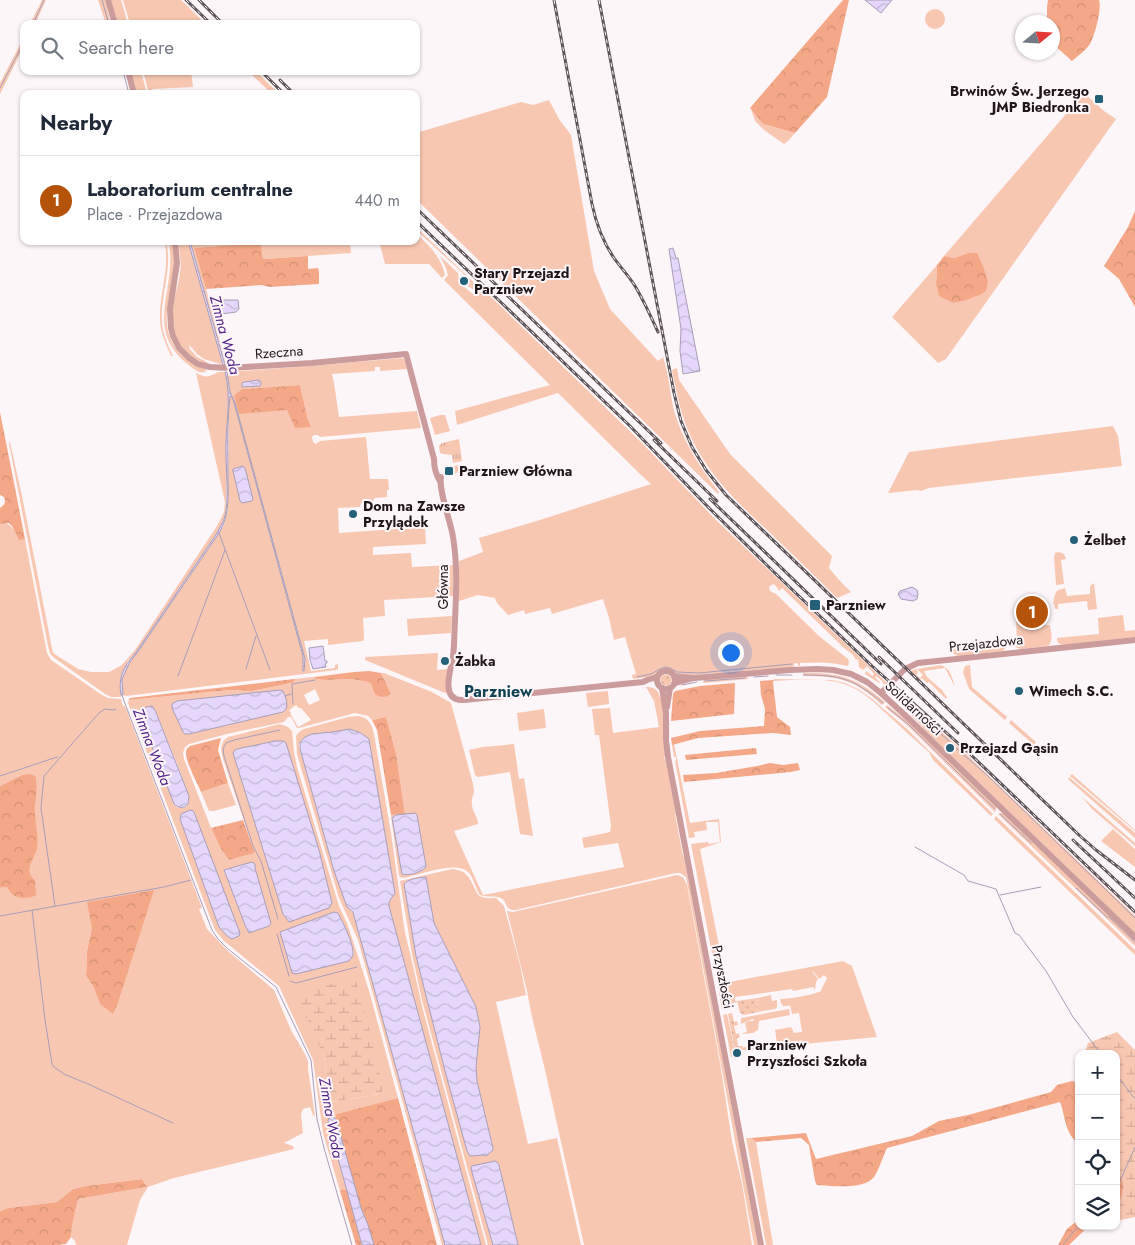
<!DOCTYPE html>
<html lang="en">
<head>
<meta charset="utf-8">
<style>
	:root { --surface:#fff; --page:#f2f2f3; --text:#1f2937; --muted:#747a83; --line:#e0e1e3; --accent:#b45309 }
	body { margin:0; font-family:Jost,sans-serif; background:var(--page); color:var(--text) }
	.controls { position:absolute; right:15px; bottom:15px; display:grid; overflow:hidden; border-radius:10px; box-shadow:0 1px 4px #0004 }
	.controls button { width:45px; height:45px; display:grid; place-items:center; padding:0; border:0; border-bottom:1px solid var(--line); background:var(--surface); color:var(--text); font:25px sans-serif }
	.compass { position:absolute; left:1015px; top:15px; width:45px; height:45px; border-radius:50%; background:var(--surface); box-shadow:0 1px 4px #0004; rotate:72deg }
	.you { position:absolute; left:730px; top:652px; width:18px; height:18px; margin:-12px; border:4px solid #fff; border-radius:50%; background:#1a73e8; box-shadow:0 0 0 8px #1a73e833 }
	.badge { display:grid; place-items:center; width:32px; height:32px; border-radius:50%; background:var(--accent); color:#fff; font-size:16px; font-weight:700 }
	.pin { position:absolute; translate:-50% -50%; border:2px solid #fff; box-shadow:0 1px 5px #0006 }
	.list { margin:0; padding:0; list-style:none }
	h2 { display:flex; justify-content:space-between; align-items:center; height:65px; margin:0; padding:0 20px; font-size:21px }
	h2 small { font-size:16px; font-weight:400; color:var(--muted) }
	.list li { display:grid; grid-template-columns:32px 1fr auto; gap:15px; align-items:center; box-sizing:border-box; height:90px; padding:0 20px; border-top:1px solid var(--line) }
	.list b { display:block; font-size:19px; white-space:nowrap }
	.list p { margin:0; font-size:16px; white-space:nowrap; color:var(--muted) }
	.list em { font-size:16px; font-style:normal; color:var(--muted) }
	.icon { flex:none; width:28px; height:28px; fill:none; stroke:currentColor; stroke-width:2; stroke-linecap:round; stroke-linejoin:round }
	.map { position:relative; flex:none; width:1135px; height:1245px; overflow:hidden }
	.search { position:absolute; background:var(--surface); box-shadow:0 1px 4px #0004; left:20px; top:20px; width:400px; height:55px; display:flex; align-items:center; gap:12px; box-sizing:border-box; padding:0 18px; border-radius:10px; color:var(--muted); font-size:19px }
	.panel { position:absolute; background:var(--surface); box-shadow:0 1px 4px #0004; left:20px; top:90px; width:400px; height:155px; border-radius:10px }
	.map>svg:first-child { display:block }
</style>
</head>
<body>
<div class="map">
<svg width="1135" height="1245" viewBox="0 0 1135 1245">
	<defs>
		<pattern id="forest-crowns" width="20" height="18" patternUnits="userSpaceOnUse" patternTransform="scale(1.25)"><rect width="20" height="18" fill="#f5a887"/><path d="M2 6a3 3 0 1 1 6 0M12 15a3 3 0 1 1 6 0" fill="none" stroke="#d29074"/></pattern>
		<pattern id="wetland-marsh" width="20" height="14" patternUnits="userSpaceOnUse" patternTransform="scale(1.25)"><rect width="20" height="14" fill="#f8c7b2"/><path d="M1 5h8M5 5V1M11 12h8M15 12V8" fill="none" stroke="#d4aa98"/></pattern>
		<pattern id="park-tufts" width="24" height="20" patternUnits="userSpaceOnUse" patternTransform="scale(1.25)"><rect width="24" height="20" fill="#f8c7b2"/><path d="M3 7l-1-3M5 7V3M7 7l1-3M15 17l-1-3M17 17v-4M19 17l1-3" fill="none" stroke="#d4aa98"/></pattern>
		<pattern id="garden-dots" width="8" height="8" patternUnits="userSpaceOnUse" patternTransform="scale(1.25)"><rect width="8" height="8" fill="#f8c7b2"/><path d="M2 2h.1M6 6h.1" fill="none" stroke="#d4aa98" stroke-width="1.8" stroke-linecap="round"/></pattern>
		<pattern id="water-waves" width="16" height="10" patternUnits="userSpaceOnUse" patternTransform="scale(1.25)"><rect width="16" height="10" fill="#e4d7fb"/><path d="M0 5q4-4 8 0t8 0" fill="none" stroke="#c3b8d7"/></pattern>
	</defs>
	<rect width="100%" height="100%" fill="#fdf6f9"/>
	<g fill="#f8c7b2" fill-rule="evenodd">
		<path d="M42,0H46L35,24H30Z"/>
		<path d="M98,0H105L111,24H106Z"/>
		<path d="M110,0H121L128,24H117Z"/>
		<path d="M123,0H181L206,24H130Z"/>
		<circle cx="935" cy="19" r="10"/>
		<path d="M24,37V46L0,94V83Z"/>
		<path d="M130,71H141L147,94H137Z"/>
		<path d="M143,71H191L193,87L152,89L153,94H149Z"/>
		<path d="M248,71H256L279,94H272Z"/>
		<path d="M1084,93L1104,111L1116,119L946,359L938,363L892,317L937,265V270L936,283L953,303L964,301L980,295L968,253L954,258L944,256Z"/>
		<path d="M549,100L559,119L571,135L594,271L610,309L658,361L663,357C669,375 670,393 674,411C683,441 700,468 719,492L718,494L416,199V133L521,102L533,105Z"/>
		<path d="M751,109L763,124L795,133L788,141L784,144L764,130L755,121Z"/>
		<path d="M416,227L484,292L489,295L641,442L715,519L887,683L884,685L882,681L876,676L875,677L880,683H879L865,674V673L867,671L872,676L874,674L867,666L863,670L859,667L858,659L856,660L853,655L843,647L782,588L779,591L776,586L773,584L769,587L770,591L776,594L819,636L848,659L849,662L848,666C832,662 817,662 800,663V666H799L797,663H795L793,667L693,675L675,673L669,669H665L660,671L655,676L633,679L632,675L636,674L625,637L614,640L609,618L603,599L552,614L550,608L525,614L524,610L508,615L497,603L495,598L478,595L459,601V561L483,552L479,538L543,519L651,484L641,475L558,393L457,425L455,411L550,385L444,280L448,275L446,268L440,256L458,273L459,281L463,286L474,295H477L479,294L468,286L469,282L466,276L416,230Z"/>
		<path d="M416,233C429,245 441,257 445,275L442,278L429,264H385L379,241H416Z"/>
		<path d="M164,241H166C173,268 160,295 162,323C163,335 168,345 173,356H171C166,344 160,333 160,319C159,294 171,265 164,241Z"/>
		<path d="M168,241H172C173,250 174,259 174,268C173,282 169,296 167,310C164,340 179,360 206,369V371C201,375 195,370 190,366C140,329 180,286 168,241Z"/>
		<path d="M178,241H188L223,365L204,359L197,354L192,348L196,345L186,341L190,346L189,348L197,357L207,362V364C182,356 171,336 173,310C173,298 179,285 180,272C182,262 179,251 178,241Z"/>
		<path d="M190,241H248V244L194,248L206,289L226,365H225Z"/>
		<path d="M280,241H350L351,253L263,259L261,243Z"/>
		<path d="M401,358L404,359L407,369L380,371V367H375V371L332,374L334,383L339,417L417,411L421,428L320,437L318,435H314L312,437L313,442L316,444L320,441L366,437L370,479H388L389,490H387V497L375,498L373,501L361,503L360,507L338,508L339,533L425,527L426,544L373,547V555L411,553L412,567L453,565V596L384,600L385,616L363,618L364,638L363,641L328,645V639L304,641L311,671L335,668V665L338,664V669L336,670L126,696L123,695L121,682L123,675L130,662L137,653L219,533L224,525L228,509L229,396H230L233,399L303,656V671L305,659L235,403L230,392L227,372L311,366ZM300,385L308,420L310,427L291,416L287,410L234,395L242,389Z"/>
		<path d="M677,368L679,380L730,454L832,556L829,568L840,581L851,592L837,598C814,575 790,552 766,529C740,505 714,480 697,449C683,424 677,397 672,370Z"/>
		<path d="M219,372H225L228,383V397L226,509C224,520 220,529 213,539L135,654L128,661L120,680L121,697H111L105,694L53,657L50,653L48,646L9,443L10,442L22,496L53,653L78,669L91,672H109L122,665L135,650L217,526L224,512L225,502L196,373C207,379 209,376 219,372Z"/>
		<path d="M440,415H445L450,431L435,435L430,418Z"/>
		<path d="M1113,426L1118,436L1122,466L929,488L921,491L918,490L888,493L909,452Z"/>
		<path d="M463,464L465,470L447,476L451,470L450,467Z"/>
		<path d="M4,523C13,524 15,533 19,539H25L47,653L51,660L102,695L108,698L121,699L123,706H125L202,908L199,909L207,929L229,952L274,990L291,1030L305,1054L308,1061V1069L315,1116L313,1115L310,1107L303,1109L301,1114L303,1133L284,1143L293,1146L294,1149L174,1178L148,1187L140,1200L127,1245H76L75,1241L71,1237L72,1226L78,1199L147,1187L142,1179L86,1186L73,1189L57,1202L8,1208L0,1211V891L1,887H7L35,880C30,876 29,872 29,866L36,793V777L22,775L0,786V524ZM153,890L119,1000L100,1004L93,986L86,976L87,951L92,928Z"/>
		<path d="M1059,552L1064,554L1066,559L1061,560L1064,584L1056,585L1054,557L1055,553Z"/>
		<path d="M1094,583L1097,609L1088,610L1087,601L1058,604V609H1055L1054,604H1053C1054,599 1054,594 1058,590L1065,588L1067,596L1090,594V586Z"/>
		<path d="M1041,615H1044L1045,625H1050C1051,633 1054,640 1048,646L1021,649L1015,647L1013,643L1017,642L1016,617H1018L1019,621L1028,620L1029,622L1041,621Z"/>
		<path d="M1123,615L1125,631L1135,630V637L1064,645C1059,644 1057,643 1057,638L1099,634L1098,618Z"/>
		<path d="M452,616L451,633L408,636L407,619Z"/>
		<path d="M1007,643V647L1003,651L959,656C954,655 952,653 952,648Z"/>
		<path d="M438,653L437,670L448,669L446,677L447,692L445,693L365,660V657Z"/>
		<path d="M941,665C951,669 952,678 955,687L945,668L924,671L927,677L943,691L942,693L943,692L947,697L946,699L929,682L927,683L922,678L920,680L911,671L916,669L918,672L916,675L920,678L923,675L917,669Z"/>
		<path d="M970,665L972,687L1007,717L1005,720L969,689L964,675L963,672L965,666Z"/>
		<path d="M381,673H384L432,692L451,703L472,780C473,784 474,788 474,792C473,796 471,800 472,804C472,812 478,816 478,824L454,831L483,895L624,867L618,843L584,848L582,838L610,832L611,826L599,735H595L592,709L610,708L613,733L659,727L654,701L646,687C653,687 659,689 660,698H662L666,756L664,757L665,760L666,761L676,814H675L683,856L684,857L758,1245H754L710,1004L686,877L680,873H676L516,910C503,910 509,903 501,898C495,895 487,898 480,895C476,889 474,880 470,874C457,858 420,876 402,878L399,876L391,815H396H395L393,822L402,874C409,876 419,873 425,868L426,866L415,813L405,814L396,753L386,717L372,720L368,716L355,713L299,728H297L291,717H288L284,722L231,733L189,744L185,747L183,753L184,759L211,828L221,849L229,860L255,853L223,759C221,750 219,743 228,737L280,724L288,727L292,731L294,752L297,767L339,906L347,923L357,953L370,994L398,1098L336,1114V1119L332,1117L329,1126L347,1190L342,1189L340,1191L323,1133L313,1060L279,986L224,941L215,930L128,703L129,700L230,690L252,691L292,683L294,682V679L314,677L316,679L325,680L352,679L368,682L371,684L374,693L381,697L391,694ZM315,689L320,700L309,705L304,695ZM280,690L283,691L286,701L283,712L189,734H185L183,732L172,708L177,701ZM296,705L299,708H301L311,720L298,727L291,715V716V713L289,710ZM147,707H152L155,710C160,723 191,794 189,802C188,809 181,808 176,807L139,713ZM275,741H283L319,850L332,902L285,917L283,914L233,753L237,749ZM179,816L230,939L227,936L219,927ZM255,866L254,868L249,933L245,925L224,871ZM335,912L338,913L347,931L354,954L280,932ZM318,1040L378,1094L334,1102L331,1100L324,1056Z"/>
		<path d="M803,673C840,672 857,678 885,702L882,705C855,680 840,676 803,676Z"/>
		<path d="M747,676L748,679L703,683L704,679Z"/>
		<path d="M774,679L832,680L845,683L858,689L871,698L907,729L993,814L991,816L933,760L929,752C916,741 904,730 891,718C877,705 863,690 844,684C822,677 797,680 774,681Z"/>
		<path d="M893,689L962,750L1135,916V933L927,732L896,699L897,697L893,692Z"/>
		<path d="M608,691L609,704L588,707L586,693Z"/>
		<path d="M887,705L911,724L996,806V809L995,812L907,725L885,707Z"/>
		<path d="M544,709L546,728L519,731L517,713Z"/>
		<path d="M358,716C368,717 372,724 374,734L391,833L405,933L410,953L423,1010L486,1245H481L389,906V902L395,893L369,739L332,732L312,734L299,744V746L334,871L350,910L353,912L354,916L445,1245H442L358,940L339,898L297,754L296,736L299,732L304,729L348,717Z"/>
		<path d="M1011,720L1036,742L1034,745L1009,723Z"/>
		<path d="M514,744L519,779L524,778L533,836L520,834L510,772L478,777L475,775L469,750L483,747Z"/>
		<path d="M674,744L690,823L719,819L721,842L700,849L723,966V974H720V971H717L715,969L691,844L708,842L709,844L720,842L718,822H706L707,830L694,832L695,837L689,838L675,761L676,760V757H674L672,745Z"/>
		<path d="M1072,774L1135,830V831L1070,776Z"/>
		<path d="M1069,777L1135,833V838L1070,781L1068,779Z"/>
		<path d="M228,783L236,805L214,811H209L201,792Z"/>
		<path d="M1082,797L1135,843V846L1092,809Z"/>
		<path d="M1001,813H1003L1135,940V946L998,814Z"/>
		<path d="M996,816L1135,950V955L994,819Z"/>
		<path d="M1113,829L1135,849V867L1101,841Z"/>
		<path d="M452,869C466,870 470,878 475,889C476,892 478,895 480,896C484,899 491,898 496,898L504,906L520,965L526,995L496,1002L528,1144L557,1138L581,1245H518L498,1163L471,1168L493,1245H488L422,1000L412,954L400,881ZM426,877L434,923L476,1007L480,1027L476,1067L477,1081L493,1148L486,1156L484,1155L470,1156L467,1151L445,1071L416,956L404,884L406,881Z"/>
		<path d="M677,875L683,877L687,885L720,1063L732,1141L742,1184L752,1245H584L545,1070L532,1017L527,991L507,911L513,912Z"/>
		<path d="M843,961L852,966L877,1037L742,1050V1048L745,1047L746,1046L755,1044V1046L777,1043L775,1030L791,1027L794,1033L802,1032L799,1013L792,1014L790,1005L788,1006H783L781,1003L780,999C789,999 813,995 821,991V990L827,978L824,975L819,979L813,971H812L818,979L816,982L815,990L813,987L793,991L792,989L735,997V1001H737V1002L732,1003V1007L730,1008L722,1010L718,986L719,983L722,982L724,990L729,982Z"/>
		<path d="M771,995L772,1001L777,1000V1007L775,1009L758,1012L756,1001L759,1000L758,998Z"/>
		<path d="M789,1009L790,1015L759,1021L758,1030L753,1033L743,1034V1033L747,1032L745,1023L749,1021H754L753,1019L741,1024V1018Z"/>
		<path d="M727,1014L736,1056L731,1057L723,1015Z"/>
		<path d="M746,1138H751L756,1142L773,1245H766Z"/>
	</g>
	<g fill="url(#forest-crowns)">
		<path d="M843,0H849L827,97L795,133L763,124L750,108Z"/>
		<path d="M1048,0H1099C1102,9 1095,35 1090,44C1086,50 1078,56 1072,61L1053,44L1052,22H1047V7Z"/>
		<path d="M1135,211V307L1119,279L1104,266L1128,227Z"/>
		<path d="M261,243L263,259L308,256V269L318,268L319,272V284L269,287L262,285L206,289L194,248Z"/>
		<path d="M968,253H977L983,266L988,281L986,291L980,295L964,301L953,303L939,296L936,283L937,270V265L944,256L954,258Z"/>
		<path d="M300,385L308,420L311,427L295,428L287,410L239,414L234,395L242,389Z"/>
		<path d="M0,412L25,539L19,540L12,526L9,523L0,524V508C5,504 6,503 4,497L0,495Z"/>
		<path d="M369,671L381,673L391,694C385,698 379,698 374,693L371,684L368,682L352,679L325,680L316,679L314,677L354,672Z"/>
		<path d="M294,679V682L292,683L252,691L230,690L129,700L130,698Z"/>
		<path d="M774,680L773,682L777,717L790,727L791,735L773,733L698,738L672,745L671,738L700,731L764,726L765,709L761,695L760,681Z"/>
		<path d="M735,683L734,714L671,721L673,694L675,691L700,686Z"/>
		<path d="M386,717L396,753L405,814L391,815L377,730L372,720Z"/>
		<path d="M221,738L218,750L228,783L201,792C197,782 186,763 186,753C186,749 187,749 190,746Z"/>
		<path d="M756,748L757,754L686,760L685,755Z"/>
		<path d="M770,763L783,765L798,763L800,770L791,772L684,782L683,775L716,773L757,766Z"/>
		<path d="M31,774L36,777C36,783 37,790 36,797C36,802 34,807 35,812C35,824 39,837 37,848C34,860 23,870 35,880L36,895C30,899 18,899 12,894C10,892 9,890 7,887H1L0,891V786L22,775Z"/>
		<path d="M243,820L255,853L229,860L221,849L211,828Z"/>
		<path d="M154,890L119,1000L113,1014L100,1004L93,986L86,976L87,951L92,928L87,902Z"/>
		<path d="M1072,1081L1079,1083V1143C1065,1136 1065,1114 1060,1102L887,1148C883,1156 879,1170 874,1177C864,1190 831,1186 817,1185L815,1181L809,1145L801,1138L756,1142L751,1138L806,1133L816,1159L912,1136L939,1121L968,1115L1051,1092L1057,1085Z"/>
		<path d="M398,1098L437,1245H374L368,1225L361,1208L336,1119V1114Z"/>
		<path d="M1121,1176C1126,1186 1121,1203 1116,1213V1177Z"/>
		<path d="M142,1179L147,1187L78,1199L72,1226L71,1237L66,1244L58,1245H0V1211L8,1208L57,1202L73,1189L86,1186Z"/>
		<path d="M342,1189L347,1190L362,1245H356L340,1191Z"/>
		<path d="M1079,1219V1226H1089L1069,1245H1058L1067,1229Z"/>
	</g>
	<g fill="url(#wetland-marsh)">
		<path d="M355,977L370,1032L383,1086L382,1092L378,1094L334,1102L331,1100L324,1056L305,1015L298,993Z"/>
		<path d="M1117,1032L1135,1050V1217L1116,1221C1116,1218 1116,1215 1116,1213C1119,1201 1127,1188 1121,1176L1116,1177V1054H1084L1088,1043Z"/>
	</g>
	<g fill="url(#park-tufts)">
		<path d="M193,333L196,345L192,348L186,341L184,335Z"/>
		<path d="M459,439L462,461L453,463L452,455L443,454L440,453L439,446L442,443Z"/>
	</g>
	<g fill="url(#garden-dots)">
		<circle cx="666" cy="680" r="5.5"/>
		<path d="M758,998L759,1000L756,1001L758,1012L744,1015L740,1013L737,1001Z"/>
		<path d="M732,1013L734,1022L737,1021L738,1025L734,1026L736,1034L739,1033L740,1037L737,1038L738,1046H743L742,1050L735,1051L728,1014Z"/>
	</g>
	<g fill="url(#water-waves)" stroke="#a99db7">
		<path d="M865,0H892L881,13Z"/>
		<path d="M188,241H190L225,365H223Z"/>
		<path d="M673,248L676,258H678L700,371L683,374L680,351L681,329L669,249Z"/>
		<path d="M238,300L239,309L236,312L221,314L216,313L215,302L216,300Z"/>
		<path d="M225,372H227L230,392L235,403L305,659L304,671H303V656L233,399L230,396C227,422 228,449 228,475C228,495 230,515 219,533L137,653L130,662L122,679L123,695H121C118,678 123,667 135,654L213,539C219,530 224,522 226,511C229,489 225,463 226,441C227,418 231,394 225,372Z"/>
		<path d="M259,380L261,383L260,386L242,387V383L244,382Z"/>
		<path d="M243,466L245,468L253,499L252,501L242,503L240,501L233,471V469Z"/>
		<path d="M912,587L917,590L918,594L917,599L913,601L901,599L898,594L900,591Z"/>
		<path d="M323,646L325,661H327V663L325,664L326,667L313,669L310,660L309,648Z"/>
		<path d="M280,690L283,691C286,697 288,704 286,709L283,712L189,734H185L183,732L172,708V704L177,701Z"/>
		<path d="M152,706L155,710L189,796L188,804C184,809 178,808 174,804L139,713L140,710L147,707Z"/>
		<path d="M350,729L361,733L369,739L395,893L389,902V906L481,1245H445L354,916L353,912L347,907L334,871L300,749V742L305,737L312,734L332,732Z"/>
		<path d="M275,741H284L286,743L319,850L332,903L329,908L289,922L283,914L233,753L235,750L237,749Z"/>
		<path d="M190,810L193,811L194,812L240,933L239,936L232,939L227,936L219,927L180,819L181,814Z"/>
		<path d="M415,813L417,815L426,866L425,868C419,873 409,876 402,874L392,818L396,815Z"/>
		<path d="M252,862L255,864V868L271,923L269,926L249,933L245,925L224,870Z"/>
		<path d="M426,877L434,923L476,1007L480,1027L476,1067L477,1081L493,1148V1150L486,1156L484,1155L470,1156L467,1151L445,1071L416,956L404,884C409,878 419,878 426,877Z"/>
		<path d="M334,912L338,913C344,925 354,943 353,956L349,961L296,974L292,973L280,932Z"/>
		<path d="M332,1117L336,1119L361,1208L368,1225L374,1245H362L329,1126L328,1121L329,1118Z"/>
		<path d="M495,1161H496L499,1165L518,1245H493L473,1176L471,1168L472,1166Z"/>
	</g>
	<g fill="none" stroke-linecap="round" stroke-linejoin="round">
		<g stroke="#a99db7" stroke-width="1">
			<path d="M102,0L109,24"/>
			<path d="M33,24L44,0"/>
			<path d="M123,71L129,94"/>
			<path d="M0,88L24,42"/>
			<path d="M219,533L270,670"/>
			<path d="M246,669L256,636"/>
			<path d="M776,675H792"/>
			<path d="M804,675C842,675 853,679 883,703"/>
			<path d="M178,676L225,550"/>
			<path d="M637,677L651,674L660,669L665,667L670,668L677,672L699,673L792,664"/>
			<path d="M754,677L768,676"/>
			<path d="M705,681L745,678"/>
			<path d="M682,685L697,682"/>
			<path d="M895,693L949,741"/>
			<path d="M122,695L124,701L212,930L218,939L228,949L276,987L311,1060L317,1119L324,1148L352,1245"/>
			<path d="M285,696L291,694"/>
			<path d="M293,704L292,684L315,680"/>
			<path d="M888,708L908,724L995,809"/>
			<path d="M956,748L988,776L1135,918"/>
			<path d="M0,776L57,757H58"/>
			<path d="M1000,814L1031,843"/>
			<path d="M915,847L964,875L968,881L996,889L1015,933L1019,935L1046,971L1073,1017L1101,1054"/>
			<path d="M1076,888L1107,917H1109L1135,942"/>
			<path d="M1000,895L1041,887"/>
			<path d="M55,906L41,808L44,776L99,713L105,709L113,710L116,709"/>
			<path d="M32,910L45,1020L52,1064L54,1067L64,1074L88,1084L173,1123"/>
			<path d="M0,916L164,887L191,880"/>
			<path d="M278,919L261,861L253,846L224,756L223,749L226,743L234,740L280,730"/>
			<path d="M277,934L289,976"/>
			<path d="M290,981L296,983L357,967"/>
			<path d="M1116,1074L1135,1099"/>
			<path d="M1116,1190L1135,1147"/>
			<path d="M1063,1245L1074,1231L1080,1226"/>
		</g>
		<g stroke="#cc9c9d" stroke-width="6">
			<path d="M108,0L115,24"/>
			<path d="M128,71L134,94"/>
			<path d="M175,241L177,263L170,309L171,328L173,336L179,348L189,358L198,364L210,367L229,368L312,363L406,354L434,459C434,466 436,475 440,481"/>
			<path d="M441,477C438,490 451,522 453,537C459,573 455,609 454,645C454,649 453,654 453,658C450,671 440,702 464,700L643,682L647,680L657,677"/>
			<circle cx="666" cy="680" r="9"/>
			<path d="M674,676L694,678L790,670L818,669L833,670L851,674L867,682L881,693L908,718L1135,937"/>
			<path d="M675,683L693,678"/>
			<path d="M662,688L666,713V740L668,757L761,1245"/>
			<path d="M881,693L905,669L918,663L1135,640"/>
			<path d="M667,707L670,688"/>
		</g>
		<defs>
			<g id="rail">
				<path d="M186,0L211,24"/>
				<path d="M199,0L223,24"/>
				<path d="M554,0L592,204C596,223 603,242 614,258C621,268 629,276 635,286C644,301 651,317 658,332"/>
				<path d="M599,0L674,393L681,421L692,447L706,470L726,495L1079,835L1096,850L1135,880"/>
				<path d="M261,71L284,94"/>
				<path d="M280,80L294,94"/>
				<path d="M416,208L661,443"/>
				<path d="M416,221L630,426L709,508L778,576L872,666L969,753L1135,912"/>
				<path d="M654,440L717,501"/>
				<path d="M710,499L881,664"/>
				<path d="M879,657L958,733"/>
				<path d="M1073,840L1135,898"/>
			</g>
		</defs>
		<use href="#rail" stroke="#5f5558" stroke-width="3"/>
		<use href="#rail" stroke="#fdf6f9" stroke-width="1" stroke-dasharray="4" stroke-linecap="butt"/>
	</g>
	<g fill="#246178" stroke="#fdf6f9" stroke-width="2">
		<rect x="1094" y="94" width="10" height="10" rx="2.5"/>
		<circle cx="464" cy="281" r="5"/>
		<rect x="444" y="466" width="10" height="10" rx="2.5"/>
		<circle cx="353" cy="514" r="5"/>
		<circle cx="1074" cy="540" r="5"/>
		<rect x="809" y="599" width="12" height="12" rx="2.5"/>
		<circle cx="445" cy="661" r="5"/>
		<circle cx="1019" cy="691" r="5"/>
		<circle cx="950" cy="748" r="5"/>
		<circle cx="737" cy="1053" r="5"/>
	</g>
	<g text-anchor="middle" stroke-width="4" stroke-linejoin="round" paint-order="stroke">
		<g font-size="14" font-weight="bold" fill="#201519" stroke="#fdf6f9" text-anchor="start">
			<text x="1089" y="96" text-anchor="end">Brwinów Św. Jerzego<tspan x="1089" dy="16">JMP Biedronka</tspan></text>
			<text x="474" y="278">Stary Przejazd<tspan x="474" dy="16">Parzniew</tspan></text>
			<text x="459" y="476">Parzniew Główna</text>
			<text x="363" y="511">Dom na Zawsze<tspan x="363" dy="16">Przylądek</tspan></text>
			<text x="1084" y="545">Żelbet</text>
			<text x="826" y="610">Parzniew</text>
			<text x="455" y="666">Żabka</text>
			<text x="1029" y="696">Wimech S.C.</text>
			<text x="960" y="753">Przejazd Gąsin</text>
			<text x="747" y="1050">Parzniew<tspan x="747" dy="16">Przyszłości Szkoła</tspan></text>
		</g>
		<g font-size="14" fill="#201519" stroke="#fdf6f9">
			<text transform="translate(279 352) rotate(-4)" y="5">Rzeczna</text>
			<text transform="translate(443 587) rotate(-90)" y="5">Główna</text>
			<text transform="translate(986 643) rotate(-6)" y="5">Przejazdowa</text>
			<text transform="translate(914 708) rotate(43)" y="5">Solidarności</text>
			<text transform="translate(723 977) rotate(79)" y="5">Przyszłości</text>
		</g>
		<g font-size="15" font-style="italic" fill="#552387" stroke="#fdf6f9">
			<text transform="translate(225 335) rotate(75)" y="5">Zimna Woda</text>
			<text transform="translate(152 747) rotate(69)" y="5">Zimna Woda</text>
			<text transform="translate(331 1118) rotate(80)" y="5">Zimna Woda</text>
		</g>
		<g font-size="16" font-weight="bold" fill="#114355" stroke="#fdf6f9">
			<text x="498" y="697">Parzniew</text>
		</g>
	</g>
</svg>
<div class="controls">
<button>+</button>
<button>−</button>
<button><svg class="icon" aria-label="locate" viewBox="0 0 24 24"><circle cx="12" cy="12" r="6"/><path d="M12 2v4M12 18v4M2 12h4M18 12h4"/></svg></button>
<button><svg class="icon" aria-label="layers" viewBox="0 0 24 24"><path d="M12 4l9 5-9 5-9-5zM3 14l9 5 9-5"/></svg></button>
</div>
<svg class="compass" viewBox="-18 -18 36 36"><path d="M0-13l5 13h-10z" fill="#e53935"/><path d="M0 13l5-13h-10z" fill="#747a83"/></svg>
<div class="you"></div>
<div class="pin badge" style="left:1032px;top:612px">1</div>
<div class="search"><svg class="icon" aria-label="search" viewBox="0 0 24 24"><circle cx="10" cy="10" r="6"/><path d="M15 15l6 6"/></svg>Search here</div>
<section class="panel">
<h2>Nearby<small></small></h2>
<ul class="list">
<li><span class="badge">1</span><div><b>Laboratorium centralne</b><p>Place · Przejazdowa</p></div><em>440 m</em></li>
</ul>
</section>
</div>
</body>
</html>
